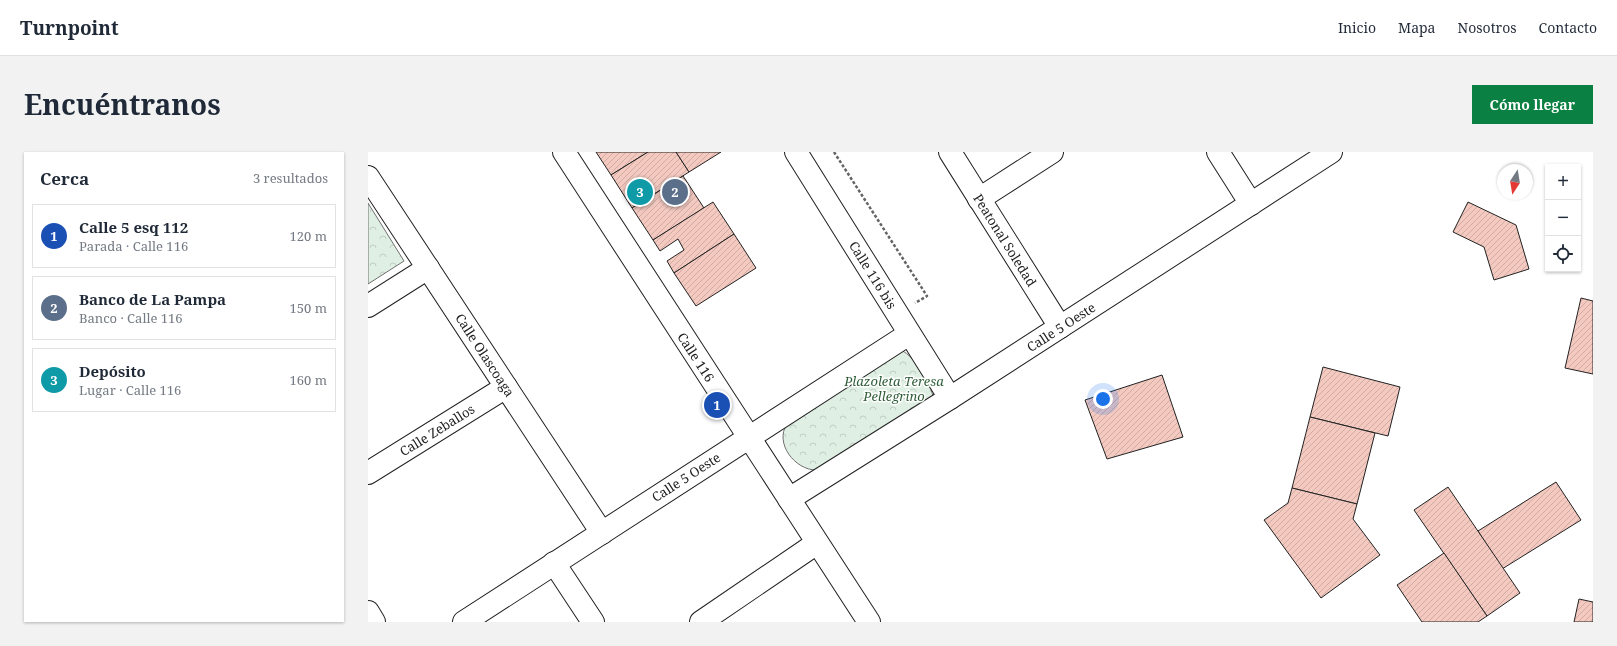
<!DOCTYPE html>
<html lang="es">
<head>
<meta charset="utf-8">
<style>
	:root { --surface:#fff; --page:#f2f2f3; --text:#1f2937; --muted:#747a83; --line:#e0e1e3; --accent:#0b8043 }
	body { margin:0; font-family:"Noto Serif",serif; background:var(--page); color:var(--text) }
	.controls { position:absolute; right:12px; top:12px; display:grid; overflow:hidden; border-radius:0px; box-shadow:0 1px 3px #0004 }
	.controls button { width:36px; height:36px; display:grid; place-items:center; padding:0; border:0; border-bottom:1px solid var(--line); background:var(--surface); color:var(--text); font:20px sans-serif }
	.compass { position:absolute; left:1129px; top:12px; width:36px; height:36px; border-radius:50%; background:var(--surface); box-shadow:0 1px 3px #0004; rotate:192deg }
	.you { position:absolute; left:735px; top:247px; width:14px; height:14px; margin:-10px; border:3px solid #fff; border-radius:50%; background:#1a73e8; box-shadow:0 0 0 6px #1a73e833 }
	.badge { display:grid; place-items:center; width:26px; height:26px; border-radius:50%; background:var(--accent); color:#fff; font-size:13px; font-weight:700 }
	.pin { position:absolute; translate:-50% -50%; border:2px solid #fff; box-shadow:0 1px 4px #0006 }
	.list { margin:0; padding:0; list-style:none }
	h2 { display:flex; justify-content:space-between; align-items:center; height:52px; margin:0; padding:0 16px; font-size:17px }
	h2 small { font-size:13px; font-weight:400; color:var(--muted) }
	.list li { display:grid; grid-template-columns:26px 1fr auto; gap:12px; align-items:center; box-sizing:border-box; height:64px; margin:0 8px 8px; padding:0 8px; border:1px solid var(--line); border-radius:0px }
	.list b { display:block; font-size:15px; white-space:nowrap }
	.list p { margin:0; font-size:13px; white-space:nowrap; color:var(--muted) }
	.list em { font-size:13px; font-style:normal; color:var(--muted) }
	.icon { flex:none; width:22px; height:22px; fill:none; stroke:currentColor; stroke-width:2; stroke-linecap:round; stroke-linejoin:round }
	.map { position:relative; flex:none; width:1225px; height:470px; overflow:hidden; border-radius:0px }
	header { display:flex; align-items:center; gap:24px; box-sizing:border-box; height:56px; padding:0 20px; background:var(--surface); border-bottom:1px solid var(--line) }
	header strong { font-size:19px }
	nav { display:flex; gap:22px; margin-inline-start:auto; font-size:14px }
	.intro { display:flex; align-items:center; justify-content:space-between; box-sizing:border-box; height:96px; padding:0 24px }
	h1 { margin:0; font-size:28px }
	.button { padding:10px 18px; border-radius:0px; background:var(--accent); color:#fff; font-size:14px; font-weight:700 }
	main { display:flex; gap:24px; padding:0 24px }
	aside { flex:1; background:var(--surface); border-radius:0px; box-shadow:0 1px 3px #0004 }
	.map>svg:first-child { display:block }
</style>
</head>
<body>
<header>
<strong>Turnpoint</strong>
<nav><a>Inicio</a><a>Mapa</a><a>Nosotros</a><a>Contacto</a></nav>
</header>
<div class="intro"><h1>Encuéntranos</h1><a class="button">Cómo llegar</a></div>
<main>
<aside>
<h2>Cerca<small>3 resultados</small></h2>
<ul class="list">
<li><span class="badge" style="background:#1a4fb4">1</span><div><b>Calle 5 esq 112</b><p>Parada · Calle 116</p></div><em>120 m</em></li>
<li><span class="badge" style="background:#5c6f8a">2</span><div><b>Banco de La Pampa</b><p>Banco · Calle 116</p></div><em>150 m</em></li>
<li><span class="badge" style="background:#0f9aa8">3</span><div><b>Depósito</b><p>Lugar · Calle 116</p></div><em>160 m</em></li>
</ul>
</aside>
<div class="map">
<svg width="1225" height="470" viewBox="0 0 1225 470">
	<defs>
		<pattern id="park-crowns" width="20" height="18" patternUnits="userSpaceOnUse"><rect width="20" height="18" fill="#e0efe3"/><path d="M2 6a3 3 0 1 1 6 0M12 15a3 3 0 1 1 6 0" fill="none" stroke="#c0cdc2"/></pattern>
		<pattern id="building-hatch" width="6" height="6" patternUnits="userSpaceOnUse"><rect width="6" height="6" fill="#f3c9c0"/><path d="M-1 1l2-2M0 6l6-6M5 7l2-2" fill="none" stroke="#d0aca5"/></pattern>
	</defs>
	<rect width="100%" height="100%" fill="#fff"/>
	<g fill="url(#park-crowns)" stroke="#6f6f6f">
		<path d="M0,51L36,109L0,132Z"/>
		<path d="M534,199C545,202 565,235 565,246L448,318C427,318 406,291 419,272Z"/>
	</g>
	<g fill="url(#building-hatch)" stroke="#222">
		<path d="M228,0H280L243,23Z"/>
		<path d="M280,0H308L321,20L264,56L243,23Z"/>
		<path d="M308,0H353L321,20Z"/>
		<path d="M315,24L336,56L285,88L264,56Z"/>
		<path d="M345,50L366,82L306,121L299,109L316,98L310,87L292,99L285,88Z"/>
		<path d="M1100,50L1148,73L1161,117L1126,128L1116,95L1085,80Z"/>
		<path d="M366,82L388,116L328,154L306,121Z"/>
		<path d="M1213,146L1225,149V222L1197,216Z"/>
		<path d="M955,215L1032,235L1020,284L942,265Z"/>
		<path d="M794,223L815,285L739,307L717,248Z"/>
		<path d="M942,265L1007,281L989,352L924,336Z"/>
		<path d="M1188,330L1213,368L1134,417L1110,379Z"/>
		<path d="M1080,335L1152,441L1119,464L1046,358Z"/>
		<path d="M924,336L989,352L985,367L1012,403L953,446L896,368L920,351Z"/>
		<path d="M1076,401L1119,464L1110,470H1054L1029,433Z"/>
		<path d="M1211,447L1225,450V470H1206Z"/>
	</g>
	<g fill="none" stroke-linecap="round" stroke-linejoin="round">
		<defs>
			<g id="minor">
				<path d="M196,0L501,470"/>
				<path d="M428,0L582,246"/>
				<path d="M582,0L692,175"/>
				<path d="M850,0L883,52"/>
				<path d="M0,25L234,381"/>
				<path d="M611,47L684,0"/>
				<path d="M0,154L60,116"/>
				<path d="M0,321L138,235"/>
				<path d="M421,347L582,246L963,0"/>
				<path d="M186,411L225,470"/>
				<path d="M0,460L6,470"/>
				<path d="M96,470L541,182"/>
				<path d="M333,470L449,391"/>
			</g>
		</defs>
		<use href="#minor" stroke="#222" stroke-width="24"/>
		<path stroke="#646464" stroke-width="2.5" stroke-dasharray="3 2" stroke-linecap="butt" d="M466,0L559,144L547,151"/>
		<use href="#minor" stroke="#fff" stroke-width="22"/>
	</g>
	<g text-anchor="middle" stroke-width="3" stroke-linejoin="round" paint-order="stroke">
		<g font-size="13" fill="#222" stroke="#fff">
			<text transform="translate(637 88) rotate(58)" y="5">Peatonal Soledad</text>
			<text transform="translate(505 123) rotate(58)" y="5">Calle 116 bis</text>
			<text transform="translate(693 175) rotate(-33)" y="5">Calle 5 Oeste</text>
			<text transform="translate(117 203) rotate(57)" y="5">Calle Olascoaga</text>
			<text transform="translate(328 205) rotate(57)" y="5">Calle 116</text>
			<text transform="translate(69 278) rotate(-32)" y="5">Calle Zeballos</text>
			<text transform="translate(318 325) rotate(-33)" y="5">Calle 5 Oeste</text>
		</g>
		<g font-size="13" font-style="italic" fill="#2f5e38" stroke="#fff">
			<text x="526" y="234">Plazoleta Teresa<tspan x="526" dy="15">Pellegrino</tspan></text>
		</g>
	</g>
</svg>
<div class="controls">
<button>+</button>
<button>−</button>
<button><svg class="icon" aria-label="locate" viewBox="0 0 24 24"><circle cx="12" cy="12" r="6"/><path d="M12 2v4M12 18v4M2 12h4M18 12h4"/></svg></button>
</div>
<svg class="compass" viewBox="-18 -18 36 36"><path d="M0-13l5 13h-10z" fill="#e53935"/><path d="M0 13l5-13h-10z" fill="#747a83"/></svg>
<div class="you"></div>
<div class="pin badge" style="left:349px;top:253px;background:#1a4fb4">1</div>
<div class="pin badge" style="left:307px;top:40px;background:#5c6f8a">2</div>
<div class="pin badge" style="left:272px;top:40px;background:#0f9aa8">3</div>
</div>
</main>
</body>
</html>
